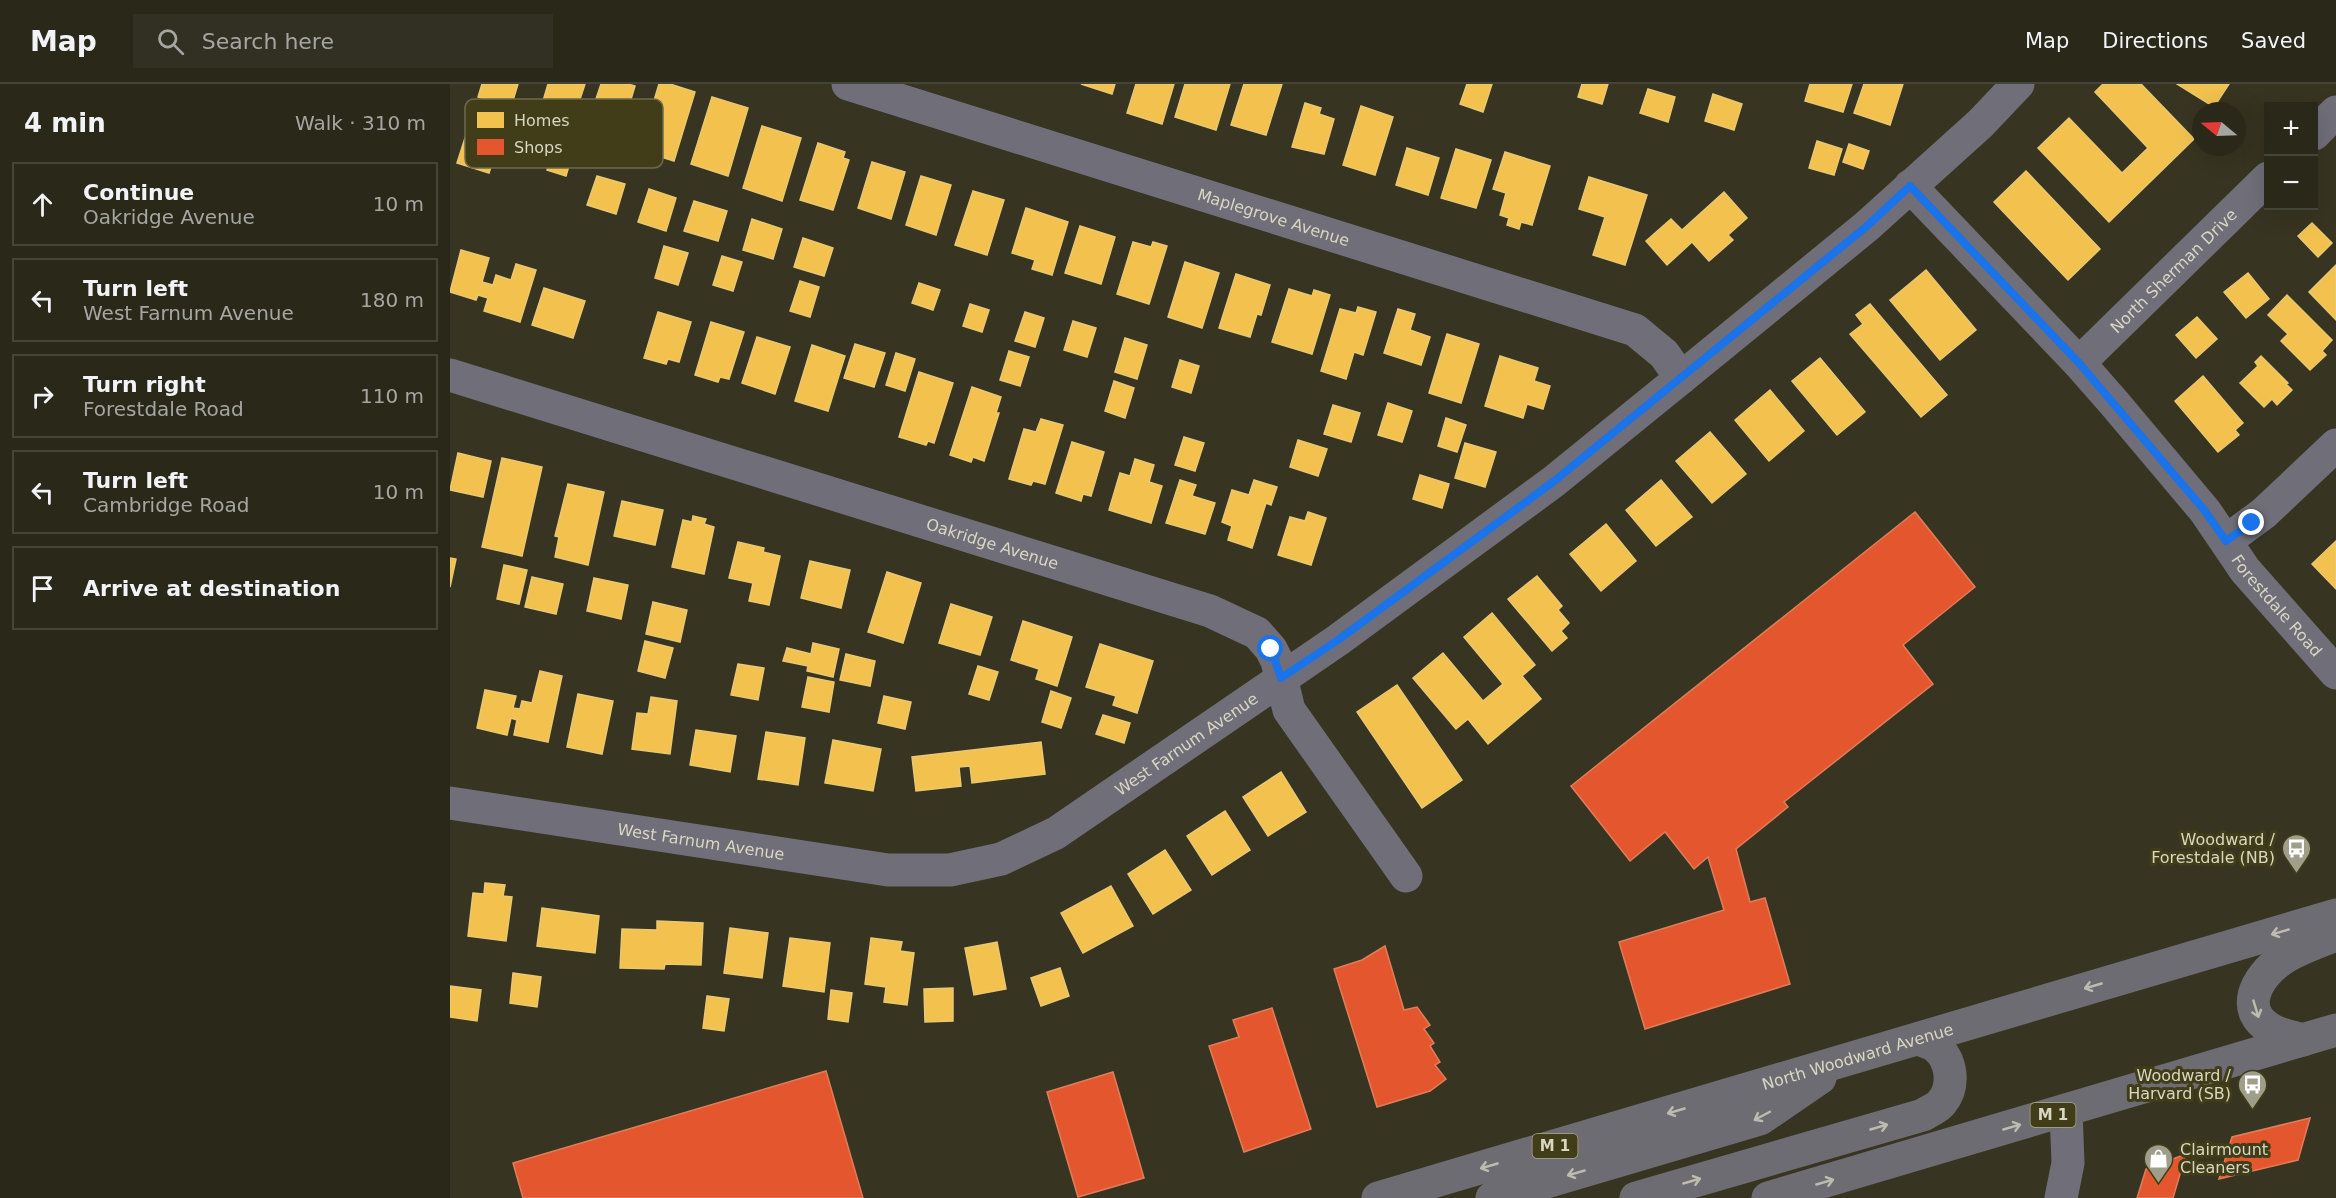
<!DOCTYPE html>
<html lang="en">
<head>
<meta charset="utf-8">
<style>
	:root { --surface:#292819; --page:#313022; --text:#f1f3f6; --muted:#a5a6a2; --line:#454438 }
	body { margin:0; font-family:"DejaVu Sans",sans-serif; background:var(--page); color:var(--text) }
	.controls { position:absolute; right:18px; top:18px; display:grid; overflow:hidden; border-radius:0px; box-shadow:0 6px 24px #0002 }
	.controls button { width:54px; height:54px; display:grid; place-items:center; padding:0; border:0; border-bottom:2px solid var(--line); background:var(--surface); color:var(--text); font:30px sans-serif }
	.compass { position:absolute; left:1742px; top:18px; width:54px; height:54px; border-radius:50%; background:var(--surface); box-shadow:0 6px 24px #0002; rotate:289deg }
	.stop { position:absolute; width:18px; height:18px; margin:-14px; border:4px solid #1a73e8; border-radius:50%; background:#fff }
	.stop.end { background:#1a73e8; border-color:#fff; box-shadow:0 2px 6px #0008 }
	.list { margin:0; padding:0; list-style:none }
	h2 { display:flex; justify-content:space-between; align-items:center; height:78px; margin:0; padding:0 24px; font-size:26px }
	h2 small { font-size:20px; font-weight:400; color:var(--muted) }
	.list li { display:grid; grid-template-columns:39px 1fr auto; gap:18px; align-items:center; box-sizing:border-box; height:84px; margin:0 12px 12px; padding:0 12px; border:2px solid var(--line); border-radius:0px }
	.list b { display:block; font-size:22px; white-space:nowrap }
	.list p { margin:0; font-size:20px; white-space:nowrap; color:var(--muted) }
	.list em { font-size:20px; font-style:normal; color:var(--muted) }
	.icon { flex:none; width:33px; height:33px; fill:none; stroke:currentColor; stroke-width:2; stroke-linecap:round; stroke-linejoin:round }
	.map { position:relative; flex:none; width:1886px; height:1114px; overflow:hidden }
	header { display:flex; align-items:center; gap:36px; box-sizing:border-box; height:84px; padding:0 30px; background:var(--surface); border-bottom:2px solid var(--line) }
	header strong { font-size:28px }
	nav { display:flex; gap:33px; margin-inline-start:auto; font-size:21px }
	.search { width:420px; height:54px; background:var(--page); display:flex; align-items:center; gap:15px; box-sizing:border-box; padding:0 21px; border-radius:0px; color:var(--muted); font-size:22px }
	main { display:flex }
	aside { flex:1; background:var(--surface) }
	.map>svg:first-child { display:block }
</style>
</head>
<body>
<header>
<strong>Map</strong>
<div class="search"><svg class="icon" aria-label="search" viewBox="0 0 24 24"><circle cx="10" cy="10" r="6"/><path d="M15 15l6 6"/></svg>Search here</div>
<nav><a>Map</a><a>Directions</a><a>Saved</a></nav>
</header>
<main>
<aside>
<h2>4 min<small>Walk · 310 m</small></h2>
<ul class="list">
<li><svg class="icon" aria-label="ahead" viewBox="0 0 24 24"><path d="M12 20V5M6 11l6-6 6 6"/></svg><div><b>Continue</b><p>Oakridge Avenue</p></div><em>10 m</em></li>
<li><svg class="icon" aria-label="left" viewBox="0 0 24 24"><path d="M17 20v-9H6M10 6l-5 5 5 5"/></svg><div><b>Turn left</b><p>West Farnum Avenue</p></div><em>180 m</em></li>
<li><svg class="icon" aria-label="right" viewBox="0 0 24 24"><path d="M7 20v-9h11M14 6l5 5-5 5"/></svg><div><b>Turn right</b><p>Forestdale Road</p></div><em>110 m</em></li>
<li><svg class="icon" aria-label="left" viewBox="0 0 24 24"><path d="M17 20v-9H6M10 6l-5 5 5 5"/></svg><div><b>Turn left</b><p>Cambridge Road</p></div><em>10 m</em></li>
<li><svg class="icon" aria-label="arrive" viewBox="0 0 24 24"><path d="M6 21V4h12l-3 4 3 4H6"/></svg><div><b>Arrive at destination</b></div></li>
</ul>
</aside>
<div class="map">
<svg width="1886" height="1114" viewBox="0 0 1886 1114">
	<rect width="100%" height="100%" fill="#373521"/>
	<g fill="#f2c14e" stroke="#eac871" stroke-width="1.5">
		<path d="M32,0H68L61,23L28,13Z"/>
		<path d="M98,0H135L121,43L103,37L100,46L86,41Z"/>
		<path d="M151,0H178L185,2L172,45L154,40L156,34L141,30Z"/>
		<path d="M209,0H220L245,8L224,77L189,66Z"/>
		<path d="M631,0H665L662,10Z"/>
		<path d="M686,0H724L712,40L677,29Z"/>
		<path d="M735,0H780L766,46L725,33Z"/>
		<path d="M794,0H832L816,51L781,41Z"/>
		<path d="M1017,0H1042L1033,28L1010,20Z"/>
		<path d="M1132,0H1158L1152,20L1128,13Z"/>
		<path d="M1360,0H1402L1393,28L1355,17Z"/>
		<path d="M1414,0H1453L1440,41L1404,29Z"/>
		<path d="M1653,0H1691L1744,55L1659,138L1588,64L1619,34L1672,89L1698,64L1645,8Z"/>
		<path d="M1727,0H1779L1764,23Z"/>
		<path d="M1198,5L1225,13L1218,38L1190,29Z"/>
		<path d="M1263,10L1292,20L1284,46L1255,37Z"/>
		<path d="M262,13L298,24L278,92L241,80Z"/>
		<path d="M855,19L871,24L869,30L884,35L874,70L842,63Z"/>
		<path d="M911,22L943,33L925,91L893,81Z"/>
		<path d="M312,42L351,54L332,117L293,104Z"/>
		<path d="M16,51L48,61L39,89L7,79Z"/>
		<path d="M1367,57L1392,65L1384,91L1359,84Z"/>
		<path d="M105,59L124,65L116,92L97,86Z"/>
		<path d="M368,59L395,68L393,74L399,76L383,126L350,116Z"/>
		<path d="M1399,60L1419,67L1413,85L1393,78Z"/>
		<path d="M957,64L989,74L978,111L946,101Z"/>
		<path d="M1006,65L1041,76L1026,124L991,114Z"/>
		<path d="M1055,68L1100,82L1082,141L1071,138L1069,145L1057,141L1059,134L1050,131L1056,109L1043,105Z"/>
		<path d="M422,78L455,88L441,135L408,124Z"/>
		<path d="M1576,87L1650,165L1618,196L1544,118Z"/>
		<path d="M147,92L175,100L166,130L137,121Z"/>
		<path d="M471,92L501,101L486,151L456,141Z"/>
		<path d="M1139,93L1197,111L1175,181L1143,171L1155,133L1129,125Z"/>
		<path d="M199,105L226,114L216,147L188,138Z"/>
		<path d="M523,107L554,116L537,171L505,161Z"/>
		<path d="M1274,108L1297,134L1278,151L1283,156L1259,177L1242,158L1217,181L1196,157L1221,135L1232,146Z"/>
		<path d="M244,117L277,127L268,157L234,147Z"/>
		<path d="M576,124L618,138L602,191L582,185L585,176L562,169Z"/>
		<path d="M302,135L332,145L323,175L293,166Z"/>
		<path d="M1862,139L1882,159L1868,173L1848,152Z"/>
		<path d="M630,142L665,153L651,200L615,189Z"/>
		<path d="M353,154L383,164L374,192L344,183Z"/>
		<path d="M683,158L701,163L703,158L717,162L699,220L667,210Z"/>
		<path d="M214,162L238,169L228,201L205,194Z"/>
		<path d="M11,166L39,174L32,198L43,201L46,191L61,196L66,180L86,186L70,238L34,227L38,214L28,211L26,216L0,208Z"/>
		<path d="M272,172L292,178L283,207L263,201Z"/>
		<path d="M735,178L769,189L752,244L718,233Z"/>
		<path d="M1886,181V236L1859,208Z"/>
		<path d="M1476,186L1526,246L1490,276L1440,216Z"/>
		<path d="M1798,189L1819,215L1796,234L1774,208Z"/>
		<path d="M786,190L820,201L811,231L807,230L800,253L769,244Z"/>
		<path d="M350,197L369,203L360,233L340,227Z"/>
		<path d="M469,199L490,206L483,226L462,219Z"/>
		<path d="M94,204L135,217L123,254L82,241Z"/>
		<path d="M839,205L862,212L864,206L880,211L862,270L822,258Z"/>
		<path d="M1837,211L1882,256L1872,267L1876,271L1860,286L1831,257L1838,250L1818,231Z"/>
		<path d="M520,220L539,226L532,248L513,242Z"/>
		<path d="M1420,220L1497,311L1471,333L1400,250L1413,240L1406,231Z"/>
		<path d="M908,223L926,228L913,271L904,268L896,295L871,287L890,225L906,229Z"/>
		<path d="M948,225L965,230L960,246L980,253L971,281L934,269Z"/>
		<path d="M208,228L241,238L229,278L218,275L216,280L194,274Z"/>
		<path d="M575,228L594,234L585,263L565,257Z"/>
		<path d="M1747,233L1767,255L1746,274L1726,251Z"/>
		<path d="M623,237L646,244L637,273L614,266Z"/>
		<path d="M261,238L294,248L279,295L270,293L268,298L245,291Z"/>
		<path d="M997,250L1029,260L1011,319L979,309Z"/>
		<path d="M307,253L340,263L325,310L292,299Z"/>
		<path d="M675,254L697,261L687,295L665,288Z"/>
		<path d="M405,260L435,269L424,303L394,294Z"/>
		<path d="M362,261L395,272L378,327L345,317Z"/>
		<path d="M559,267L579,273L570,302L550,296Z"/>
		<path d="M446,269L465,275L455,307L436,301Z"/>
		<path d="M1050,272L1088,284L1084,297L1100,302L1093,325L1077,320L1073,334L1035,322Z"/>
		<path d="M1811,272L1838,299L1836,300L1842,306L1827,321L1822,315L1814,323L1790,299L1808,282L1805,278Z"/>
		<path d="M1370,274L1415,328L1387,351L1342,297Z"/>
		<path d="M730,276L749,282L741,309L722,303Z"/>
		<path d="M469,288L503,299L484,359L478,357L476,361L449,353Z"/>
		<path d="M1753,292L1793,339L1785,346L1789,351L1768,368L1725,317Z"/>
		<path d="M664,297L684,304L675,334L655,327Z"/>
		<path d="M522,303L551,313L546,329H549L534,377L523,373L521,378L500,371Z"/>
		<path d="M1320,306L1354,347L1319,377L1285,336Z"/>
		<path d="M938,319L962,327L952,358L928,351Z"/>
		<path d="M883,321L910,329L901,358L874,350Z"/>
		<path d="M996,334L1016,341L1007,368L988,362Z"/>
		<path d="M591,335L613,341L595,400L583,397L581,401L559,395L574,345L586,348Z"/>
		<path d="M1260,348L1296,390L1262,419L1226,377Z"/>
		<path d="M734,353L754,359L745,387L725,381Z"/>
		<path d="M848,356L877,365L868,392L840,383Z"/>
		<path d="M622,358L654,368L641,412L633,410L631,417L606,409Z"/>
		<path d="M1015,359L1046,368L1035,403L1005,394Z"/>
		<path d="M8,369L41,377L33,413L0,406Z"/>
		<path d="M52,374L92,383L72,472L32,463Z"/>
		<path d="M685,375L704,381L699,398L712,402L701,439L659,426L670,389L680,392Z"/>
		<path d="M970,391L999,400L992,424L963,415Z"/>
		<path d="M730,396L746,401L742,412L765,419L755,450L716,439Z"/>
		<path d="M804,396L827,403L821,421L816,419L802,464L778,456L782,442L772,438L782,406L799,411Z"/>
		<path d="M1211,396L1242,433L1206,462L1176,426Z"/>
		<path d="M118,400L154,408L138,481L105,473L109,453L105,452Z"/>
		<path d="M172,417L213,426L205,461L164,452Z"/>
		<path d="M858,428L876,434L861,481L828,471L840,433L855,437Z"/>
		<path d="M243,432L256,435L254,440L264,443L254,490L222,483L233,436L242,438Z"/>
		<path d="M1156,440L1186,477L1151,507L1120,470Z"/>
		<path d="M1886,457V505L1862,480Z"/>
		<path d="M288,458L314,464L313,468L330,472L319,521L299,517L303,499L279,494Z"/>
		<path d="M0,474L6,475L0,503Z"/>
		<path d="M360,477L400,486L391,524L351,514Z"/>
		<path d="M54,481L77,486L69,520L47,515Z"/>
		<path d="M437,488L471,499L453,559L418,548Z"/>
		<path d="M1087,492L1112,522L1108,526L1119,539L1111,547L1117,554L1102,567L1058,515Z"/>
		<path d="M82,493L113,500L106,530L75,523Z"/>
		<path d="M144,494L178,501L171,535L137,527Z"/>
		<path d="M203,518L237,526L230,558L196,550Z"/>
		<path d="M501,520L542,533L530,571L489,559Z"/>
		<path d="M1042,529L1085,581L1072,592L1091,615L1038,660L1018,635L1006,645L963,594L993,569L1033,617L1053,600L1014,553Z"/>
		<path d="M573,537L622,553L607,602L586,595L589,585L561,576Z"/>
		<path d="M195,557L223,564L215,594L188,587Z"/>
		<path d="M363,559L389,565L383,593L357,587L358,582L333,577L337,564L361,570Z"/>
		<path d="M650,560L703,577L687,629L663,621L666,612L636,603Z"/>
		<path d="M396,570L425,577L420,602L390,596Z"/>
		<path d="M288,580L314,584L308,616L281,611Z"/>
		<path d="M528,582L548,588L539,616L519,610Z"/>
		<path d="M90,587L112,592L98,658L64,651L67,636L61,634L57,651L27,644L35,606L66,612L63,624L70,625L72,617L82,619Z"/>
		<path d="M358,593L384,598L379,628L352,623Z"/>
		<path d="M947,601L1012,696L972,724L907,628Z"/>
		<path d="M601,607L621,614L611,644L592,638Z"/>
		<path d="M128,610L163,617L152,670L117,663Z"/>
		<path d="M434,612L461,618L455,645L428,639Z"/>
		<path d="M201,613L227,617L220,670L182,665L187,629L198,630Z"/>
		<path d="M653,631L680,639L674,659L646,650Z"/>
		<path d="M246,646L286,652L280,688L240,681Z"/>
		<path d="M316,648L355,654L348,701L308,695Z"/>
		<path d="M383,656L431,665L423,707L375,699Z"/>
		<path d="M591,658L595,690L522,699L520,682L509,683L511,702L466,707L462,673Z"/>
		<path d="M831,688L856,728L818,752L793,713Z"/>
		<path d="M775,727L800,766L762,791L737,752Z"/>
		<path d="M715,766L741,806L703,830L678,790Z"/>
		<path d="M35,799L55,801L53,812L62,813L56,857L18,852L23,809L34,810Z"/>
		<path d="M661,802L683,842L633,869L611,829Z"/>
		<path d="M92,824L149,832L145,869L87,862Z"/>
		<path d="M207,837L253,839L251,881L215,880L214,885L170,884L172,845L207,846Z"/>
		<path d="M280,844L318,849L312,894L274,889Z"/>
		<path d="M340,854L380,859L374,908L333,902Z"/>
		<path d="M421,854L452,858L450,867L464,869L457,921L434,918L436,903L415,900Z"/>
		<path d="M547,858L556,905L524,911L515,864Z"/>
		<path d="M610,884L619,912L591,922L581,894Z"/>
		<path d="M63,889L91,893L87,923L60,919Z"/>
		<path d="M0,902L31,906L27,937L0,933Z"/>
		<path d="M503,904V937L475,938L474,905Z"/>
		<path d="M381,906L402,909L398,938L378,935Z"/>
		<path d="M257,912L279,915L274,947L253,944Z"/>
	</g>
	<g fill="#e4572e" stroke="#e07d5a" stroke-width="1.5">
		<path d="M1465,428L1525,503L1453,561L1483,600L1334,718L1338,723L1286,765L1300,818L1315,814L1340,900L1195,945L1169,858L1274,826L1258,773L1244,785L1215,748L1180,777L1121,702Z"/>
		<path d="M935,862L954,926L967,923L980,941L974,945L984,959L980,962L990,978L985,981L996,995L980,1007L927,1023L884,885L912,876Z"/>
		<path d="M822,924L861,1045L794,1068L759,962L789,953L783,936Z"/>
		<path d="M376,987L413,1114H73L63,1079Z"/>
		<path d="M663,988L694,1094L628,1113L597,1008Z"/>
		<path d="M1860,1034L1848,1076L1769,1095L1782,1053Z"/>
		<path d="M1736,1070L1723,1114H1687L1696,1085Z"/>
	</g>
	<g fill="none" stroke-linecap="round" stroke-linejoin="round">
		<g stroke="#6f6e79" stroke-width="33">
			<path id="s1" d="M398,0L1185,246L1214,270L1231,294"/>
			<path d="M1864,50L1886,28"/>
			<path id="s2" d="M1460,102L1629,279L1665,320L1755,427L1795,486L1886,589"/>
			<path id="s3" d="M1629,279L1818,94"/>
			<path id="s4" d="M0,291L760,527L807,549L821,565L827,577L839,626L956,792"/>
			<path d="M1776,457L1814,429L1886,361"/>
			<path id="s5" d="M0,719L438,786H500L551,775L606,749L888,556L1103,398L1231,294L1417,142L1531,39L1568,0"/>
			<path d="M1611,1114L1618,1079L1616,1027"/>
		</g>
		<g stroke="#6e6c73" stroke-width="33">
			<path d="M1853,956C1843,953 1831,951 1822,946C1788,927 1806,893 1831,876C1847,865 1869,858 1886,851"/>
			<path id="s6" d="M928,1114L1886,831"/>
			<path d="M1042,1114L1310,1035L1370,994"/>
			<path d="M1186,1114L1473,1031C1479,1027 1488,1024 1492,1018C1505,1002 1502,976 1486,963C1482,959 1474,958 1469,955"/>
			<path d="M1318,1114L1886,946"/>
		</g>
	</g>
	<defs><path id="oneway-shaft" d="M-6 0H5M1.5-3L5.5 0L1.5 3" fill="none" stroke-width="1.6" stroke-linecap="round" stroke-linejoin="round" transform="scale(1.5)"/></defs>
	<g stroke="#bdbcae">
		<use href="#oneway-shaft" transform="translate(1830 848) rotate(164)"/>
		<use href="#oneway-shaft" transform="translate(1643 902) rotate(164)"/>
		<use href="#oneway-shaft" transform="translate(1806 925) rotate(73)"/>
		<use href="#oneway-shaft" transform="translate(1226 1027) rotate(164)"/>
		<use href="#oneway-shaft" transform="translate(1312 1032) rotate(152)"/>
		<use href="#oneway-shaft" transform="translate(1429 1043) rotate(-16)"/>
		<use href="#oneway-shaft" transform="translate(1562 1043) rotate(-16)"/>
		<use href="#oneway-shaft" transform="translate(1039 1082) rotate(164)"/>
		<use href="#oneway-shaft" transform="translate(1126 1089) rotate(164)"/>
		<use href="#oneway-shaft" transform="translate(1242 1097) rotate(-16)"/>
		<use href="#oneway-shaft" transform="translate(1375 1098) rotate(-16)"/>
	</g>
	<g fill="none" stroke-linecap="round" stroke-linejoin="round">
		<path stroke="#1a73e8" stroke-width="8" d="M821,565L831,594L888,556L1103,398L1417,142L1460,102L1629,279L1755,427L1776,457L1802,439"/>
	</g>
	<defs>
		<symbol id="bus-pin" viewBox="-11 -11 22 30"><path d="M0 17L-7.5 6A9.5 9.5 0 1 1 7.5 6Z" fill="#9f9e8a" stroke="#403d18"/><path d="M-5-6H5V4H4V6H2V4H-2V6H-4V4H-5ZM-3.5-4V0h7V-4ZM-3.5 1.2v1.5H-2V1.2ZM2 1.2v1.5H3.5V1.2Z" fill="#fff"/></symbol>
		<symbol id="shop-pin" viewBox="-11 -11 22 30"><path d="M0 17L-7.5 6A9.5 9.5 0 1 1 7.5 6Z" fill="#9f9e8a" stroke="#403d18"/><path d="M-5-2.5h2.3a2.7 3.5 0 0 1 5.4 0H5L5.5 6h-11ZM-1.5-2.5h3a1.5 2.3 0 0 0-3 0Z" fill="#fff"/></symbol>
	</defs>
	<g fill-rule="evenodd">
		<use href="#bus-pin" x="1830" y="748" width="33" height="45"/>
		<use href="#bus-pin" x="1786" y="984" width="33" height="45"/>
		<use href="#shop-pin" x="1692" y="1058" width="33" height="45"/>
	</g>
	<g text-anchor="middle" stroke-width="6" stroke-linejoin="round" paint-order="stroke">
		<g fill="#403d18" stroke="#aaa98f" stroke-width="1.5">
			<rect x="1580.5" y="1019" width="45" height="24" rx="4.5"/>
			<rect x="1082.5" y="1050" width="45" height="24" rx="4.5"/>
		</g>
		<g font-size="15" font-weight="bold" fill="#d7d7c2">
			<text x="1603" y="1036">M 1</text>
			<text x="1105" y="1067">M 1</text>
		</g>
		<g font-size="16" fill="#d7d7c2" stroke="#403d18">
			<text dy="6" stroke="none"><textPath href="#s1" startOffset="446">Maplegrove Avenue</textPath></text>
			<text dy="6" stroke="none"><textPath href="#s3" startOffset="132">North Sherman Drive</textPath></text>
			<text dy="6" stroke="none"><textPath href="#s4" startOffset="568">Oakridge Avenue</textPath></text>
			<text dy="6" stroke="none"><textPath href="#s2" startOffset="558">Forestdale Road</textPath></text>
			<text dy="6" stroke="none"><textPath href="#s5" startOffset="776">West Farnum Avenue</textPath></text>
			<text dy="6" stroke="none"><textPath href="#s5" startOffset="254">West Farnum Avenue</textPath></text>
			<text dy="6" stroke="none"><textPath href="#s6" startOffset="500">North Woodward Avenue</textPath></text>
		</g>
		<g font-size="16" fill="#d7d7c2" stroke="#403d18" text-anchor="end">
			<text x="1825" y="761">Woodward /<tspan x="1825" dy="18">Forestdale (NB)</tspan></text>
			<text x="1781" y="997">Woodward /<tspan x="1781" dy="18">Harvard (SB)</tspan></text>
			<text x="1730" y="1071" text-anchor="start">Clairmount<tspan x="1730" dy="18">Cleaners</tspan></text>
		</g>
	</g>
	<rect x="15" y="15" width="198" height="69" rx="9" fill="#403d18" stroke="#6d6b4b" stroke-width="1.5"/>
	<rect x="27" y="28" width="27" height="16" fill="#f2c14e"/>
	<rect x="27" y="55" width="27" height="16" fill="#e4572e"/>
	<g font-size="16" fill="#d7d7c2">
		<text x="64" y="42">Homes</text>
		<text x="64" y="69">Shops</text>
	</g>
</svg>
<div class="controls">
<button>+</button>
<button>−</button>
</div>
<svg class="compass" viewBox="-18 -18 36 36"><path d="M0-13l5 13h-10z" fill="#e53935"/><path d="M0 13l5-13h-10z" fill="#a5a6a2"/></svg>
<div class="stop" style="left:821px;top:565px"></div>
<div class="stop end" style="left:1802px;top:439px"></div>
</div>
</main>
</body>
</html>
